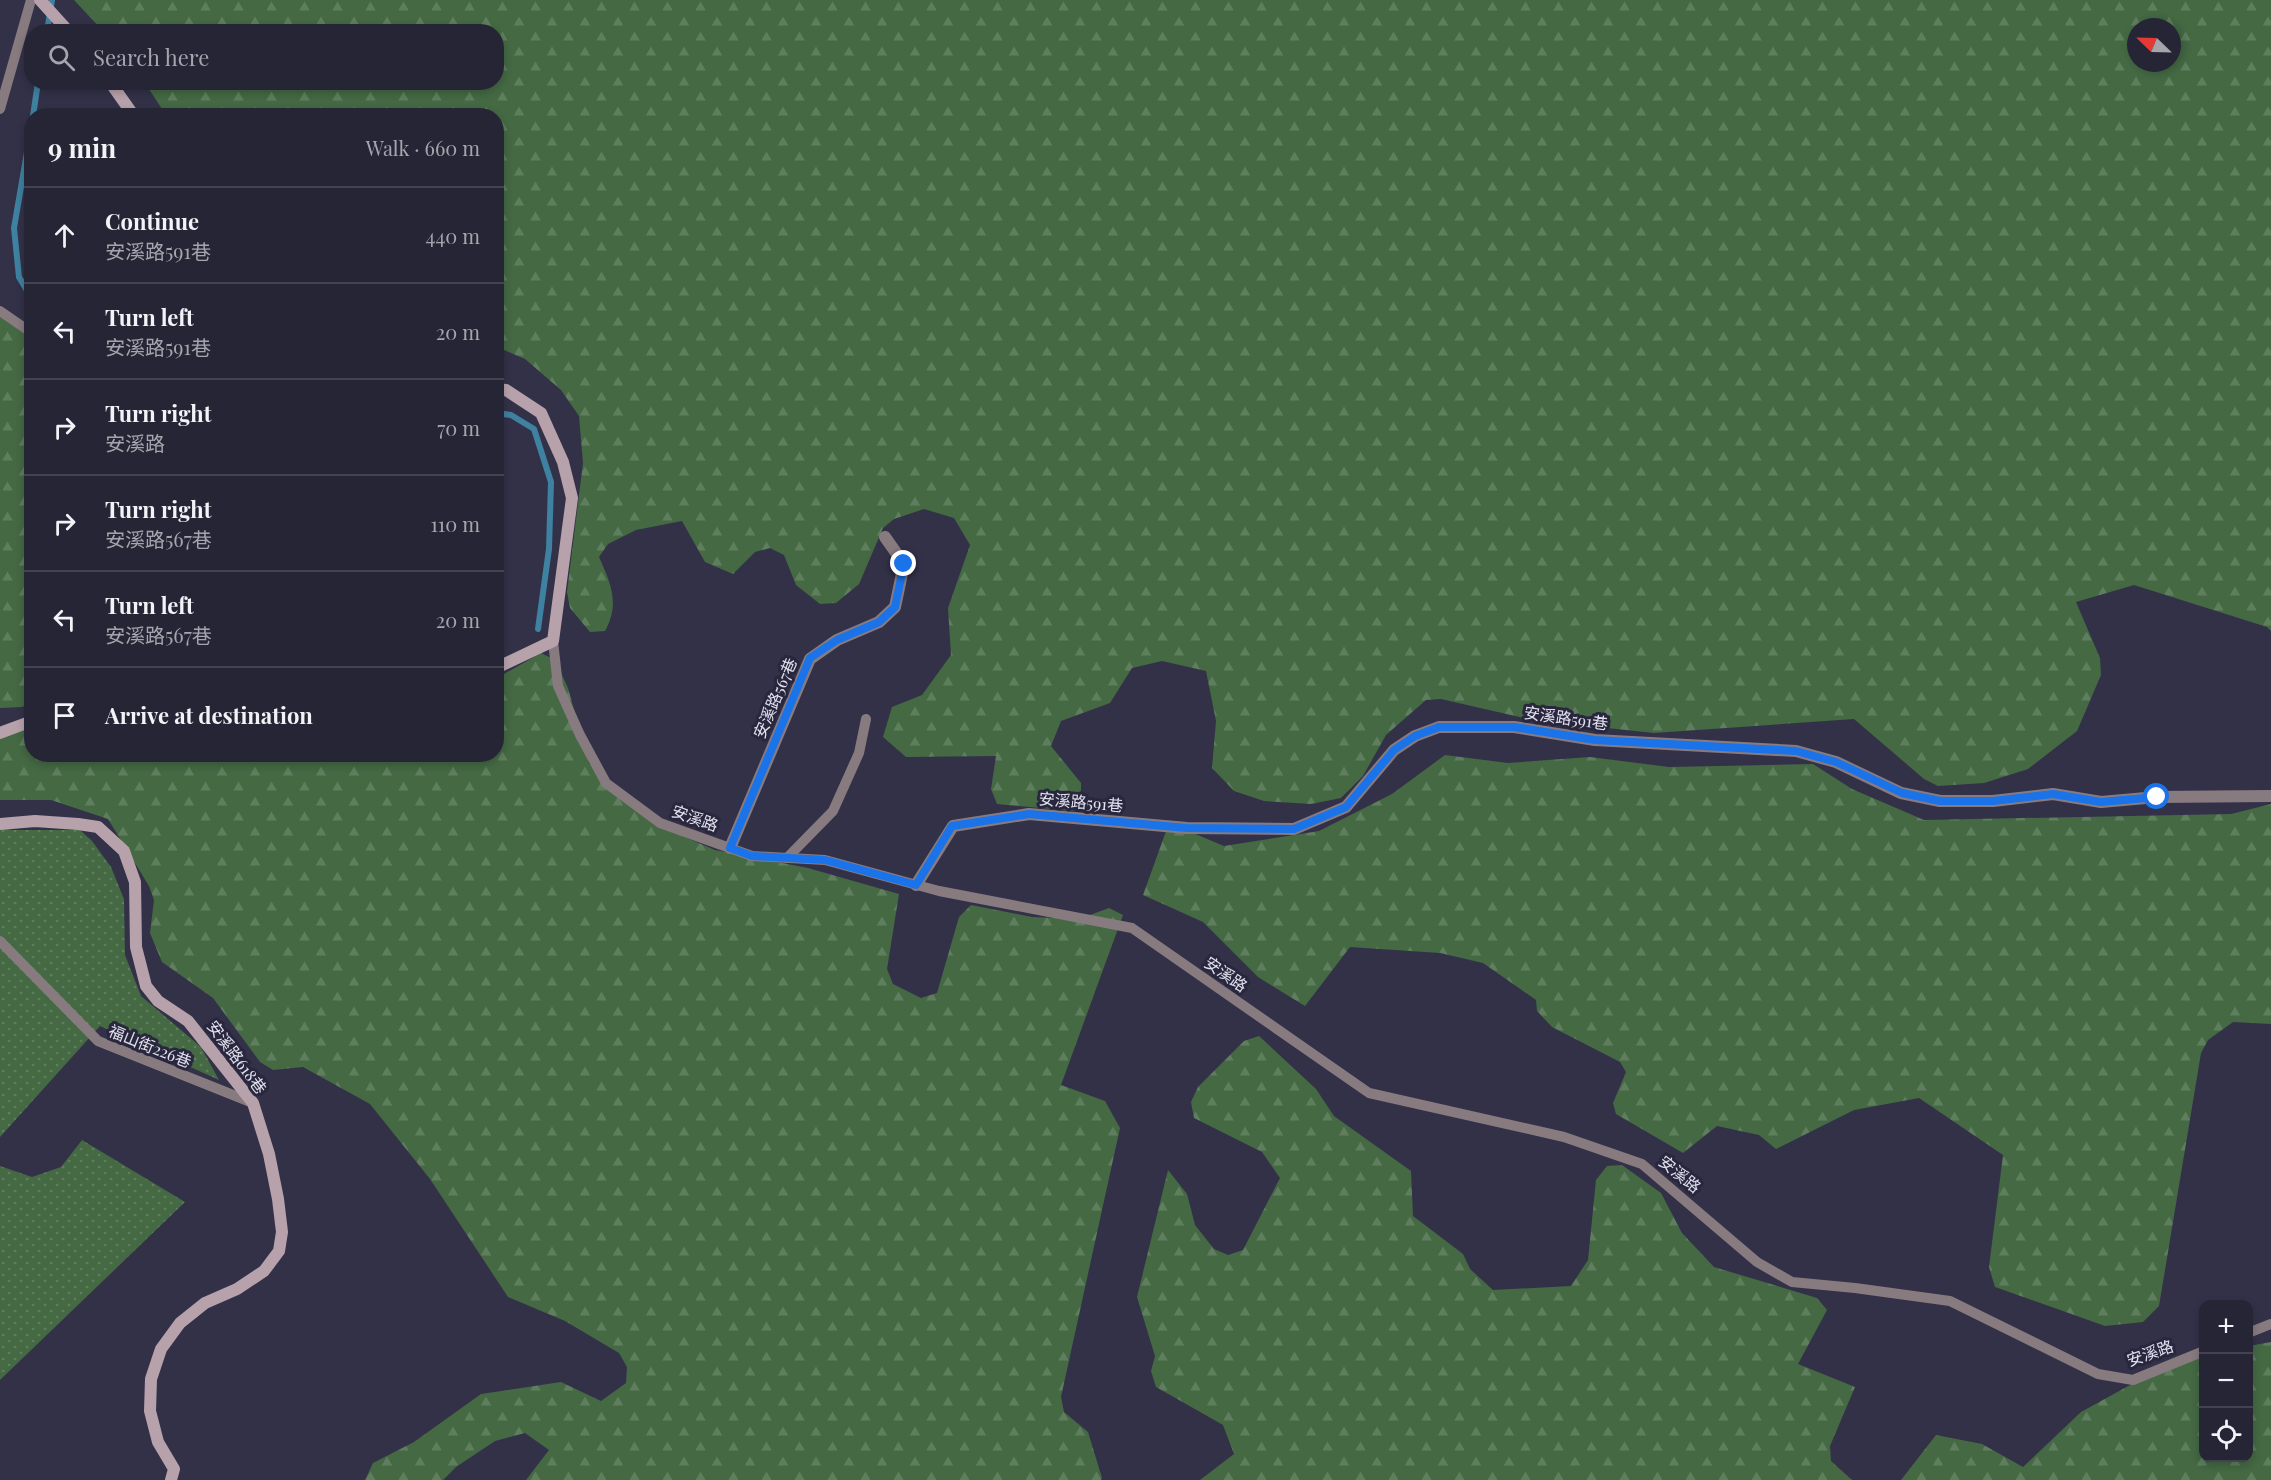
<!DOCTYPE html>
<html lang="en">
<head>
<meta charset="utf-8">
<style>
	:root { --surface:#262536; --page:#2e2d3e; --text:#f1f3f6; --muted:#a4a5ad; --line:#424251 }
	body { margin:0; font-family:"Playfair Display","Noto Sans TC",serif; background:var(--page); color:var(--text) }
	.controls { position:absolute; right:18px; bottom:18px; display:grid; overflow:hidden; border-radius:12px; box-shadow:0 3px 9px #0003 }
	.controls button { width:54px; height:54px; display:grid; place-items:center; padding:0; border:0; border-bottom:2px solid var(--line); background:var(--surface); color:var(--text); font:30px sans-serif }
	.compass { position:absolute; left:2127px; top:18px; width:54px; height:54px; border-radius:50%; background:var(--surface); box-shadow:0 3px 9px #0003; rotate:293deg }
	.stop { position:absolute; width:18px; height:18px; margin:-14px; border:4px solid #1a73e8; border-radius:50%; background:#fff }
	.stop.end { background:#1a73e8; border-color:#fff; box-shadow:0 2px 6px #0008 }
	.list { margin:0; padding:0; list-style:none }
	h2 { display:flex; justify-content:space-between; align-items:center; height:78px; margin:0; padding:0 24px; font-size:26px }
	h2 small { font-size:20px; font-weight:400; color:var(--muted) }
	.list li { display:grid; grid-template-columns:39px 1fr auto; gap:18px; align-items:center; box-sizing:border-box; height:96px; padding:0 24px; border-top:2px solid var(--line) }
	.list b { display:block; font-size:22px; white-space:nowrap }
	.list p { margin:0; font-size:20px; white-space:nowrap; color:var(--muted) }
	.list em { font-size:20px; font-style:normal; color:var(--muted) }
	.icon { flex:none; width:33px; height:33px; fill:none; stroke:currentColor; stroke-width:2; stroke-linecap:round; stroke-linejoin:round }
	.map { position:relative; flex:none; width:2271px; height:1480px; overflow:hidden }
	.search { position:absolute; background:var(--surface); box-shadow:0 3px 9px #0003; left:24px; top:24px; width:480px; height:66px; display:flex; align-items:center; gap:15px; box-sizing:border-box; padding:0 21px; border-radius:24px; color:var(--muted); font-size:22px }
	.panel { position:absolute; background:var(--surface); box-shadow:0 3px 9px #0003; left:24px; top:108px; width:480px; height:654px; border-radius:24px }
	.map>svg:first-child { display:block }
</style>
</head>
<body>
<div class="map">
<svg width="2271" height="1480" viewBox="0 0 2271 1480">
	<defs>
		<pattern id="grass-dots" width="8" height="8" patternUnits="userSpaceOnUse" patternTransform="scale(1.5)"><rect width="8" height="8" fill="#446943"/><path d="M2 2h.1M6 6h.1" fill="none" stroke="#5f7e5e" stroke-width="1.8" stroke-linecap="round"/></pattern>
		<pattern id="forest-firs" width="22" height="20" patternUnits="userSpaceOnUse" patternTransform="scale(1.5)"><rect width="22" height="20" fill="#446943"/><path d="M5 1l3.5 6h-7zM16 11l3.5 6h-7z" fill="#5f7e5e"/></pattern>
	</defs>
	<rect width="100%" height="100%" fill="#333148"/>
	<g fill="url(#grass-dots)">
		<path d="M0,828L12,830H80L92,841L111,867L124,899L125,955L141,996L201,1047L219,1080L100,1026L0,1137Z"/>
		<path d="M82,1140L185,1202L0,1380V1166L32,1177L61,1167Z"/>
	</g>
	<g fill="url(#forest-firs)" fill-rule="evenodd">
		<path d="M74,0H2271V631L2267,627L2134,585L2076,602L2100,658L2101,675L2077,731L2028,769L1984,783L1938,786L1924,779L1854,719L1654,733L1532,720L1441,699L1426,700L1386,735L1363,776L1341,798L1311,804L1264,801L1234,791L1212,768L1216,721L1206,671L1162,661L1132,668L1110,703L1061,721L1051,746L1081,783V798L1073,811L997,804L991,789L996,756L906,757L883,737L892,707L922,695L951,655L948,608L970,545L954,518L924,509L894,519L883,528L859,584L836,603L820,604L796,585L784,555L770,548L755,552L733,574L705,562L682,521L636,530L608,544L599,557C611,584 620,604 605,631L590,632L570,608L567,592L583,463L579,416L561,390L525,359L497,347L496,116L166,115L145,83L496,82V32L103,31ZM2136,27H2172V63H2136Z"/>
		<path d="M0,313L32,328L31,703L22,707L0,708Z"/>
		<path d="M541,653L555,660L568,688L589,763L657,825L715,850L808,868L899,894L887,969L893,984L921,998L937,993L959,917L971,905L1032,917L1079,919L1109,908L1123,915L1061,1085L1105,1101L1120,1128L1061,1397L1064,1412L1088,1432L1102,1478L1101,1480H526L549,1450L525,1433L495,1441L456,1467L443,1480H365L373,1463L414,1442L481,1394L561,1382L601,1401L626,1383L627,1367L619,1353L565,1321L508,1297L430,1179L370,1104L303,1067L273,1070L260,1062L213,998L162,962L150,933L154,900L149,886L108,819L51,800H0V733L31,727L32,754H496L497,678Z"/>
		<path d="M1445,755L1508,763L1590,757L1669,767L1813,764L1852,789L1924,820L2231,814L2271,804V1024L2233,1022L2208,1040L2201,1053L2159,1306L2143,1322L2105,1326L1995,1287L1989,1267L2003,1155L1919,1098L1854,1110L1776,1149L1759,1135L1717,1126L1683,1153L1616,1114L1613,1103L1626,1072L1620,1062L1552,1027L1537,1011L1536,1000L1483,963L1440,953L1350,947L1305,1006L1258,977L1203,922L1143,895L1169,823L1224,846L1319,831L1392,794Z"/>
		<path d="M1259,1036L1316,1089L1334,1116L1411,1171L1413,1216L1463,1254L1470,1269L1493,1290L1571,1286L1588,1260L1596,1180L1607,1166L1622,1165L1661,1193L1682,1233L1714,1267L1817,1298L1827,1310L1798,1364L1855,1387L1830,1446L1831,1461L1852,1480H1200L1234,1454L1223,1425L1156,1387L1151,1371L1155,1356L1137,1297L1168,1170L1187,1194L1195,1225L1214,1249L1228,1255L1243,1250L1280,1178L1262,1152L1194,1118L1191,1102L1198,1087L1244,1041Z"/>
		<path d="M2271,1342V1480H1901L1936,1435L1982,1444L2023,1467L2081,1412L2172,1362L2203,1355L2204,1458H2248L2249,1346Z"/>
	</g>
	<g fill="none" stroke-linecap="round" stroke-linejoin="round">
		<g stroke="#3e81a0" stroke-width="6">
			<path d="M47,32L52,0"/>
			<path d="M33,116L38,82"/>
			<path d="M32,123L14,228L19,277L32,299"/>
			<path d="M496,413L511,415L534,429L551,482L549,549L538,629"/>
		</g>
		<g stroke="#887b80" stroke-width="10">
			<path d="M0,109L31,0"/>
			<path d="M0,311L32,333"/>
			<path d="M553,641L558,686L580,735L606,783L660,823L752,856L825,860L939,891L1132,928L1369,1093L1564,1137L1642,1164L1757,1262L1792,1282L1855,1288L1950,1301L2098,1374L2133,1380L2204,1351"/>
			<path d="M787,858L833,811L859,753L866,719"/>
			<path d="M0,941L98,1041L253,1103"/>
			<path d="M2248,1333L2271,1324"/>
		</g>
		<g stroke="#887b80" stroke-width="12">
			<path d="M730,848L810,659L837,640L879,622L895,607L904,564L885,537"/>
			<path d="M916,885L953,826L1029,814L1187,828L1294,829L1346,807L1394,750L1415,736L1439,727H1514L1595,740L1796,751L1836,762L1901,793L1940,801H1993L2053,794L2101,802L2157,797L2271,796"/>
		</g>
		<g stroke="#b7a2ab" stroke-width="12">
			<path d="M40,0L69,32"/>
			<path d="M110,82L134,116"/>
			<path d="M496,389L506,390L541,413L563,462L572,498L553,641L496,668"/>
			<path d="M0,733L32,721"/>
			<path d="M0,824L35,821L78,824L98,827L124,851L135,882L136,947L146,986L158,1001L188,1021L253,1103L269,1154L278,1199L282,1232L279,1251L264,1271L237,1289L205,1303L180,1323L161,1349L151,1379L150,1411L158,1442L174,1469L171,1480"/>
		</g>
	</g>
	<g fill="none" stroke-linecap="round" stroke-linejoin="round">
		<path stroke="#1a73e8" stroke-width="8" d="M904,564L895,607L879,622L837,640L810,658L730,848L752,856L825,860L916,885L952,826L1029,814L1187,828L1294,829L1346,807L1394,750L1415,736L1439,727H1514L1595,740L1796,751L1836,762L1902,793L1940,801H1993L2053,794L2101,802L2157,797"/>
	</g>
	<g text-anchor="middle" stroke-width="6" stroke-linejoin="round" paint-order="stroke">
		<g font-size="16" fill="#e1e0ef" stroke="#29273d">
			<text transform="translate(775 698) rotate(-67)" y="6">安溪路567巷</text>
			<text transform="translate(1566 718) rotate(8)" y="6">安溪路591巷</text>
			<text transform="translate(1081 802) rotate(5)" y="6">安溪路591巷</text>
			<text transform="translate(695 818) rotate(20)" y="6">安溪路</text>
			<text transform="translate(1226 974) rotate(35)" y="6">安溪路</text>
			<text transform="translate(150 1046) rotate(22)" y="6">福山街226巷</text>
			<text transform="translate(237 1057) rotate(53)" y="6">安溪路618巷</text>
			<text transform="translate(1680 1174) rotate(39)" y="6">安溪路</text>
			<text transform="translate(2150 1353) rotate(-19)" y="6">安溪路</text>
		</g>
	</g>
</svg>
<div class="controls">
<button>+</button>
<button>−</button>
<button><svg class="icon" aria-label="locate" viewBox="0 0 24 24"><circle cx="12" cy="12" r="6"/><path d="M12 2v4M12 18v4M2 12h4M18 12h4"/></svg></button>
</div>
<svg class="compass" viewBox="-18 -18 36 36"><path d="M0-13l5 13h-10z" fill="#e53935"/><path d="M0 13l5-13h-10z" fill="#a4a5ad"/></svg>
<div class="stop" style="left:2157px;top:797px"></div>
<div class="stop end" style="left:904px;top:564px"></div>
<div class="search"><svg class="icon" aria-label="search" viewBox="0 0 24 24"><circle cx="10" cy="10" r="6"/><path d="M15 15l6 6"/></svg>Search here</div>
<section class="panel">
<h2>9 min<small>Walk · 660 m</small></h2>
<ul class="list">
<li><svg class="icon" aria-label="ahead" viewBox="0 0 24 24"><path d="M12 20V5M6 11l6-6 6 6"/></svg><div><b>Continue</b><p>安溪路591巷</p></div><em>440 m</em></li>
<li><svg class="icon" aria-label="left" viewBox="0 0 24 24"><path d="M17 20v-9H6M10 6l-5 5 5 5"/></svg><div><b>Turn left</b><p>安溪路591巷</p></div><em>20 m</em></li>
<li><svg class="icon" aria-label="right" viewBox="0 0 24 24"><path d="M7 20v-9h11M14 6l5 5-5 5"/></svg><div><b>Turn right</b><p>安溪路</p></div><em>70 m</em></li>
<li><svg class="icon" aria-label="right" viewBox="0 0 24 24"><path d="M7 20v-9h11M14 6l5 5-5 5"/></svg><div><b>Turn right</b><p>安溪路567巷</p></div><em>110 m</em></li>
<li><svg class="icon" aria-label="left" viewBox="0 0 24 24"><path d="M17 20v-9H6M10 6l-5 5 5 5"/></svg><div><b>Turn left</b><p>安溪路567巷</p></div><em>20 m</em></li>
<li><svg class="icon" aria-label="arrive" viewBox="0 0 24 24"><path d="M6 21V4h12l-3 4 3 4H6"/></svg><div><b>Arrive at destination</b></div></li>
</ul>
</section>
</div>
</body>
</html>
